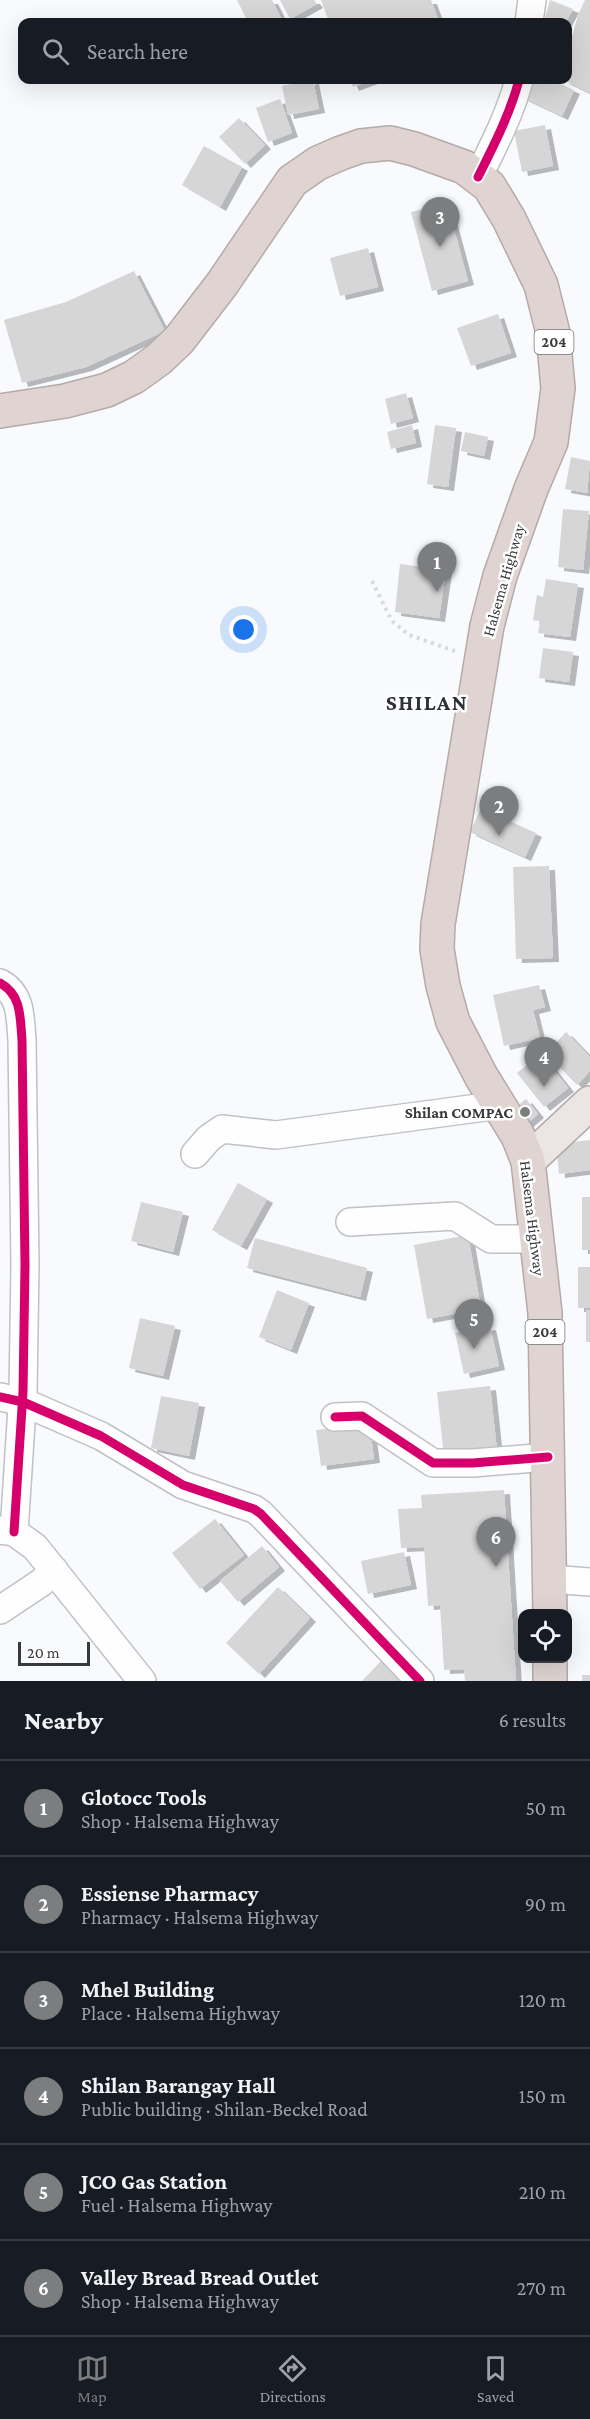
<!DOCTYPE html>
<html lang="en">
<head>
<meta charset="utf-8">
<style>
	:root { --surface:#171b24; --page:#20242c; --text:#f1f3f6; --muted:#9ea1a6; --line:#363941; --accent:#7b7d7f }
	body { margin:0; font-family:"Crimson Pro",serif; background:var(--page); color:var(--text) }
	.controls { position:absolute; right:18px; bottom:18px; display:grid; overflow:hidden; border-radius:12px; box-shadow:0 6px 24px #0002 }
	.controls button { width:54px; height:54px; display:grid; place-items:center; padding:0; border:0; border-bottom:2px solid var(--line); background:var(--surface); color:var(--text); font:30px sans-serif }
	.scale { position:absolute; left:18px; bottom:15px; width:72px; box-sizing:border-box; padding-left:6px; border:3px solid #37393b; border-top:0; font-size:16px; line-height:21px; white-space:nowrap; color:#37393b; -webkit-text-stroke:4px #fff; paint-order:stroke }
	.you { position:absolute; left:244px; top:630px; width:21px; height:21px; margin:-15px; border:4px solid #fff; border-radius:50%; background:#1a73e8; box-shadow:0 0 0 9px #1a73e833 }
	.badge { display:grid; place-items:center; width:39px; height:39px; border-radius:50%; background:var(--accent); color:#fff; font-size:20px; font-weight:700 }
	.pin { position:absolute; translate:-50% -50px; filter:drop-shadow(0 2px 3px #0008) }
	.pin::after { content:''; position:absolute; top:32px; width:21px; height:18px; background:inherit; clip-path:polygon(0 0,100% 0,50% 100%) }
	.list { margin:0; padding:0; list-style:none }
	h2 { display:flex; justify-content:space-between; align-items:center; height:78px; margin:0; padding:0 24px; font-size:26px }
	h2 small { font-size:20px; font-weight:400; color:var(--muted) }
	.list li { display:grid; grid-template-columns:39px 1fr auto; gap:18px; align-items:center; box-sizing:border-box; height:96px; padding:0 24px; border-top:2px solid var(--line) }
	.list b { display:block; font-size:22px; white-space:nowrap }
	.list p { margin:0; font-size:20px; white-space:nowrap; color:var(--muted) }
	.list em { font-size:20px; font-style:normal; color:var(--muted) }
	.icon { flex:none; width:33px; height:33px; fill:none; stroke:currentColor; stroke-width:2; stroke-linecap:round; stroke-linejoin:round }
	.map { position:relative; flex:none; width:590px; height:1681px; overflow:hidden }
	.search { position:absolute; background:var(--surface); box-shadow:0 6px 24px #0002; left:18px; right:18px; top:18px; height:66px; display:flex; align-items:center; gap:15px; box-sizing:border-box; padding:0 21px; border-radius:12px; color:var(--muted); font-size:22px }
	.sheet { height:654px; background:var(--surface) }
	nav { display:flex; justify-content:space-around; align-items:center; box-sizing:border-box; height:84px; border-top:2px solid var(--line); background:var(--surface); font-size:16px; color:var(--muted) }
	nav a { display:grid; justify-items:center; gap:3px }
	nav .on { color:var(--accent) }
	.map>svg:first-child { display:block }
</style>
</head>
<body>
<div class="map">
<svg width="590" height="1681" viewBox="0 0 590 1681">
	<defs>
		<filter id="shadow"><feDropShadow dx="6" dy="4" stdDeviation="0" flood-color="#0004"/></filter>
	</defs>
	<rect width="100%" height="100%" fill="#f8fafd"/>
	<g fill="#d6d6d6" filter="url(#shadow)">
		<path d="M237,0H272L283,22H248Z"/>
		<path d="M280,0H314L317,4L290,19Z"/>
		<path d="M321,0H431L439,22H329Z"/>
		<path d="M550,0L573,9L566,22H544Z"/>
		<path d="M585,0H590V93L563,80H568V51L578,15Z"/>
		<path d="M313,80L319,109L288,115L282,86Z"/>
		<path d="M350,80H372L353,87Z"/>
		<path d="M530,80H552L574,90L562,116L522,97Z"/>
		<path d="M280,99L292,133L268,142L256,108Z"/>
		<path d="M239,118L265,145L245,164L219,137Z"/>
		<path d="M545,125L553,166L522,172L514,131Z"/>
		<path d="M204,146L242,167L220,207L182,185Z"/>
		<path d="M447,203L468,281L432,291L411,212Z"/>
		<path d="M368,248L378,287L340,296L330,258Z"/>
		<path d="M134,271L165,331L86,367L22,383L4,320L66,302Z"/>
		<path d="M498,314L511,353L471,366L457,328Z"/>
		<path d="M406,393L413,418L391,424L385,399Z"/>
		<path d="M412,425L416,443L391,449L387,432Z"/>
		<path d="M435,425L456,428L448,487L427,484Z"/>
		<path d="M465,432L488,437L484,456L461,451Z"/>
		<path d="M571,457L590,461L587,493L565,489Z"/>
		<path d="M563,509L589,511L583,570L558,567Z"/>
		<path d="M400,564L446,570L439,618L395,612Z"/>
		<path d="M546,579L578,584L570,637L538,633L540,621L533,620L537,595L543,597Z"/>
		<path d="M543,648L573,652L569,682L539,678Z"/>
		<path d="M481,808L536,833L525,857L470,832Z"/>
		<path d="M549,866L553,958L516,959L513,867Z"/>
		<path d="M539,985L545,1007L533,1010L540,1038L504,1046L493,995Z"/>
		<path d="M566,1032L590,1057V1071L577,1085L546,1053Z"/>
		<path d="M541,1054L568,1088L544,1107L517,1073Z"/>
		<path d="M526,1099L538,1114L524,1126L512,1110Z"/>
		<path d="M590,1140V1170L559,1174L556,1144Z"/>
		<path d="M238,1183L267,1199L241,1246L212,1230Z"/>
		<rect x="582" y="1197" width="8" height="53"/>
		<path d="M141,1202L183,1212L173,1252L131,1241Z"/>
		<path d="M468,1235L481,1309L427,1319L414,1245Z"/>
		<path d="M255,1238L367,1268L360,1297L247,1268Z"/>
		<rect x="578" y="1267" width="12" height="41"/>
		<path d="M277,1290L309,1303L291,1350L259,1337Z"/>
		<rect x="586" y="1310" width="4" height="32"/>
		<path d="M140,1318L175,1326L163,1376L129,1368Z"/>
		<path d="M490,1326L499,1366L464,1374L455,1333Z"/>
		<path d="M490,1386L497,1451L444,1457L437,1392Z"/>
		<path d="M161,1396L199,1403L189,1456L151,1448Z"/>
		<path d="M369,1423L374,1459L321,1466L316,1430Z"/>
		<path d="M504,1490L516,1681H465L464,1669L444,1670L440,1605L428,1606L424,1547L401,1548L398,1509L422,1508L421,1495Z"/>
		<path d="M215,1519L244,1555L200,1589L172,1553Z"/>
		<path d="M262,1546L279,1567L238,1602L220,1581Z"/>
		<path d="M404,1552L411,1585L368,1594L361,1561Z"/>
		<path d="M278,1587L310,1618L259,1674L226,1643Z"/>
		<path d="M382,1660L401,1681H362Z"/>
		<rect x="582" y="1675" width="8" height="6"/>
	</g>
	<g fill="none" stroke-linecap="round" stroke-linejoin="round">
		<defs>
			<g id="minor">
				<path d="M529,22L532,0"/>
				<path d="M478,177C494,145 510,114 519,80"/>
				<path d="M0,983C22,995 20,1018 22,1040L25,1265L23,1392L14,1532"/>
				<path d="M195,1154L209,1138L222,1129L276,1135L500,1105"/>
				<path d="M350,1222L455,1216L491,1239H537"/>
				<path d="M0,1397L23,1402L101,1436L183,1485L254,1509L261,1514L420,1681"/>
				<path d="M335,1417L362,1416L433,1463H473L548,1457"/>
				<path d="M0,1530L14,1532L35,1547L142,1681"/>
				<path d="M550,1579L590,1582"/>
				<path d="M0,1610L42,1582L54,1570"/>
			</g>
			<path id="major" d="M528,1161L590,1103"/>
			<g id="highway">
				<path d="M0,411L65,401L107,390L134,377L159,359L179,340L222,284L292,181L318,163L341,153L361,146L390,143L414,149L464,167L489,186L509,219L541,285L553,333L558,388L551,442L531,489L500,576L487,626L438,924L437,949L443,986L453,1022L481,1076L518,1136L528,1161L545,1313L550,1614"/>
				<path d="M550,1681V1658"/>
			</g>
		</defs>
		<use href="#minor" stroke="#bfc1c3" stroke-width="30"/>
		<use href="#major" stroke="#b5aaa8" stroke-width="36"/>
		<use href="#highway" stroke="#b5aaa8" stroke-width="36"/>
		<path stroke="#d8d9db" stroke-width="4" stroke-dasharray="3 4.5" stroke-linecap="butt" d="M372,581L392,621L409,635L455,651"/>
		<use href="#minor" stroke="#fefeff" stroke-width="27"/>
		<use href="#major" stroke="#ebe5e4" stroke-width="33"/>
		<use href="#highway" stroke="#dfd4d1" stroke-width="33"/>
		<defs>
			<g id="cycleway">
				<path d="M478,177C494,145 510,114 519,80"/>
				<path d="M0,983C22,995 20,1018 22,1040L25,1265L23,1392L14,1532"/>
				<path d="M0,1397L23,1402L101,1436L183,1485L254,1509L261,1514L420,1681"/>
				<path d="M335,1417L362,1416L433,1463H473L548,1457"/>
			</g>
		</defs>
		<use href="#cycleway" stroke="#fff" stroke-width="13"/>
		<use href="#cycleway" stroke="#d6006c" stroke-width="9"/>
	</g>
	<circle fill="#7b7d7f" stroke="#fff" stroke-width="2" cx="525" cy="1112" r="6"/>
	<g text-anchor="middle" stroke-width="5" stroke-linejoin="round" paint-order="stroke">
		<g fill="#fff" stroke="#737476" stroke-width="1.5">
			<rect x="534.5" y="330" width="39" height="24" rx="4.5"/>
			<rect x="525.5" y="1320" width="39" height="24" rx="4.5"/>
		</g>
		<g font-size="15" font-weight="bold" fill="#37393b">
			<text x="554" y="347">204</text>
			<text x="545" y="1337">204</text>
		</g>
		<g font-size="16" fill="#37393b" stroke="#fff">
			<text transform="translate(503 580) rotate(-74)" y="6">Halsema Highway</text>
			<text transform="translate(533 1218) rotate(83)" y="6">Halsema Highway</text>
		</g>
		<g font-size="16" font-weight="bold" fill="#37393b" stroke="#fff" text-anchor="end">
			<text x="513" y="1118">Shilan COMPAC</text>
		</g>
		<g font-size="22" font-weight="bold" letter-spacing="1.5" fill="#2e3236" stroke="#fff">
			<text x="427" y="710">SHILAN</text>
		</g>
	</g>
</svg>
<div class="controls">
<button><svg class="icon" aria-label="locate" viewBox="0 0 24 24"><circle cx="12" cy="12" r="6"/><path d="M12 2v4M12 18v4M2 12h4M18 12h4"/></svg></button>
</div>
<div class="scale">20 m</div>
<div class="you"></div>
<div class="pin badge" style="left:437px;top:592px">1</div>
<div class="pin badge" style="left:499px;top:836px">2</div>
<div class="pin badge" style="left:440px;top:247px">3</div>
<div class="pin badge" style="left:544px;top:1087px">4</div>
<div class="pin badge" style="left:474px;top:1349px">5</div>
<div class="pin badge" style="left:496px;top:1567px">6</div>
<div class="search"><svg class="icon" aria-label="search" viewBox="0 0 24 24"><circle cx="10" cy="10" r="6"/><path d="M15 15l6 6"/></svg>Search here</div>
</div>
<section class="sheet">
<h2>Nearby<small>6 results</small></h2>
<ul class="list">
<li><span class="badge">1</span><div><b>Glotocc Tools</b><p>Shop · Halsema Highway</p></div><em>50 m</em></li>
<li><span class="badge">2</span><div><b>Essiense Pharmacy</b><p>Pharmacy · Halsema Highway</p></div><em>90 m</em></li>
<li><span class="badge">3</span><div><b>Mhel Building</b><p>Place · Halsema Highway</p></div><em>120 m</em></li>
<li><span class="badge">4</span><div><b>Shilan Barangay Hall</b><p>Public building · Shilan-Beckel Road</p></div><em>150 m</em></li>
<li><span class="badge">5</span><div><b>JCO Gas Station</b><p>Fuel · Halsema Highway</p></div><em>210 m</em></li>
<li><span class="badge">6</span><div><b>Valley Bread Bread Outlet</b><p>Shop · Halsema Highway</p></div><em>270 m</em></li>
</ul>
</section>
<nav>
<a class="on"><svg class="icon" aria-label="map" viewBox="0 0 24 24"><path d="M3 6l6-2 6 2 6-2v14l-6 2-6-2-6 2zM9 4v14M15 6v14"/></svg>Map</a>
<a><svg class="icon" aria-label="directions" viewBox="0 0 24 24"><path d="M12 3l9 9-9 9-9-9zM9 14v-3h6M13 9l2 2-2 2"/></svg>Directions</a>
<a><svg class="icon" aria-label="saved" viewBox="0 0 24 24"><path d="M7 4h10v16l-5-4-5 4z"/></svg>Saved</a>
</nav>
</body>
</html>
